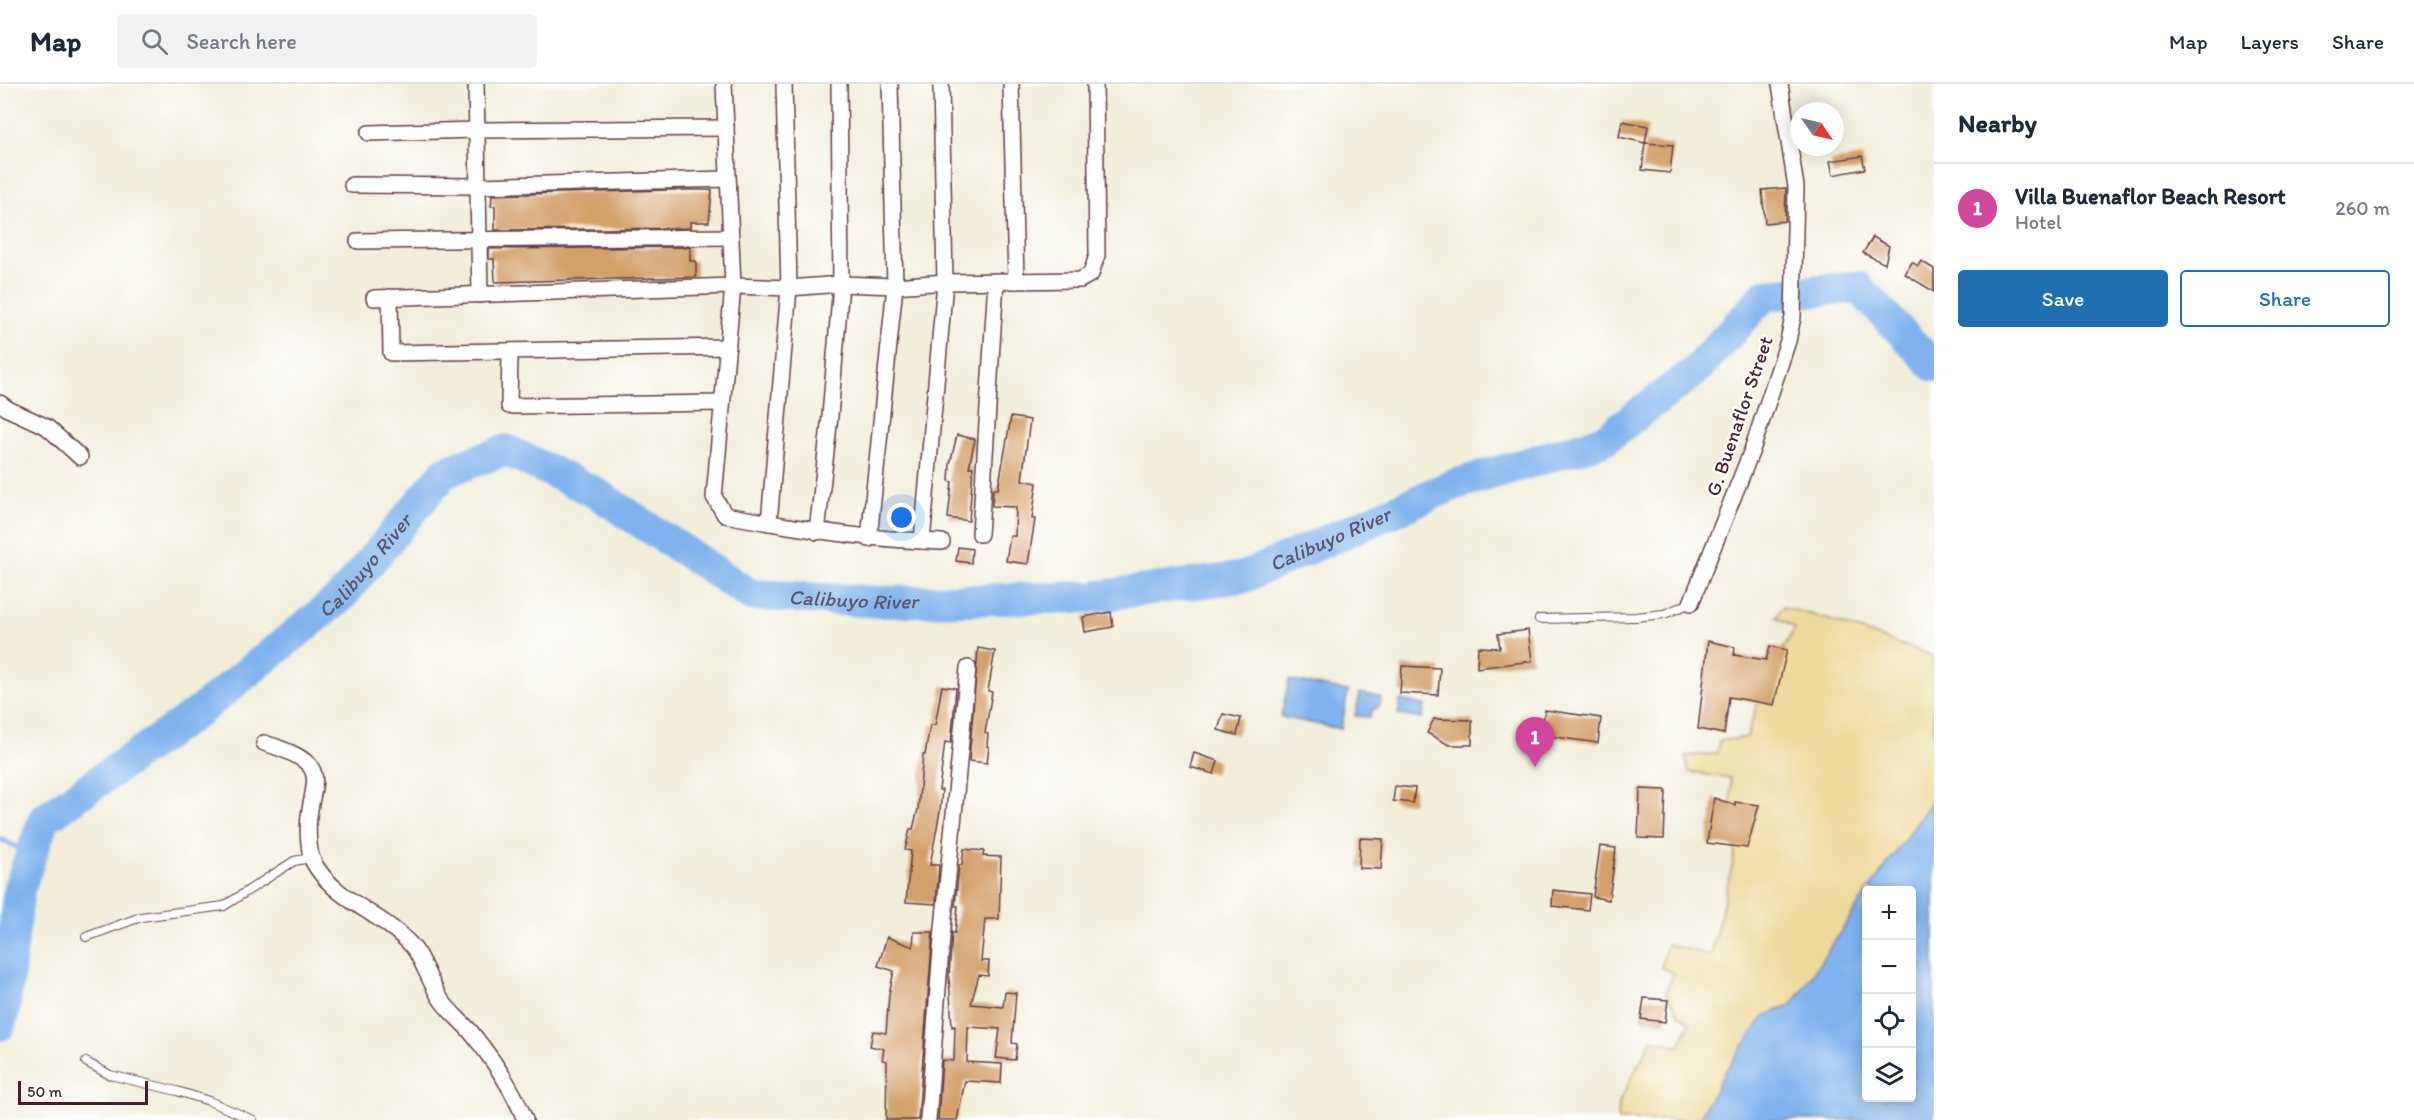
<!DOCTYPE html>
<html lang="en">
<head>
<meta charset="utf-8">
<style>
	:root { --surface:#fff; --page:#f2f2f3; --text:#1f2937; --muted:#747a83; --line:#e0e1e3; --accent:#1f6fb2 }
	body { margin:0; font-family:Itim,sans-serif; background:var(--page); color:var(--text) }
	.controls { position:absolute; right:18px; bottom:18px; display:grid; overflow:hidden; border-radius:6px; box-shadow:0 3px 15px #0003 }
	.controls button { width:54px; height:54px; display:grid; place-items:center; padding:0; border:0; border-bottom:2px solid var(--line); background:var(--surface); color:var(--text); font:30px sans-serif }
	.compass { position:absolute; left:1790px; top:18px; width:54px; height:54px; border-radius:50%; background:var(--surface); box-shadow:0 3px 15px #0003; rotate:124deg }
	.scale { position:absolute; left:18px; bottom:15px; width:130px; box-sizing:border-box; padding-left:6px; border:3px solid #4a1f2b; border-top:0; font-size:16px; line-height:21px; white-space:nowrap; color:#4a1f2b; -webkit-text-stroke:4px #fff; paint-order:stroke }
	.you { position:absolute; left:902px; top:434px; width:21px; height:21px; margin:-15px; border:4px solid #fff; border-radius:50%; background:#1a73e8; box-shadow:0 0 0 9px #1a73e833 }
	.badge { display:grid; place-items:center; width:39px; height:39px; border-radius:50%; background:var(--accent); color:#fff; font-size:20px; font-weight:700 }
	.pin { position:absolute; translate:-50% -50px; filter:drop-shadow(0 2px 3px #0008) }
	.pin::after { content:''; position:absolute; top:32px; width:21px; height:18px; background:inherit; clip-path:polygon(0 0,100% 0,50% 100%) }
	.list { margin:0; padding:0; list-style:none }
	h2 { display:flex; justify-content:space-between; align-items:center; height:78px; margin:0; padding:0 24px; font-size:26px }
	h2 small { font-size:20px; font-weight:400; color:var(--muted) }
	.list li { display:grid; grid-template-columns:39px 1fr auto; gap:18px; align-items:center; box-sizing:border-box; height:90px; padding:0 24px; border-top:2px solid var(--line) }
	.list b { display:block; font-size:22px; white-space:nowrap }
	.list p { margin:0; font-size:20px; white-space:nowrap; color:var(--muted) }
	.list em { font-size:20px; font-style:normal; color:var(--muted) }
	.actions { display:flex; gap:12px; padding:18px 24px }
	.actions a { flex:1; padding:14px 0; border:2px solid var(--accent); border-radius:6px; text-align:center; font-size:21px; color:var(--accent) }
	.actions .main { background:var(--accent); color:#fff }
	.icon { flex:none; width:33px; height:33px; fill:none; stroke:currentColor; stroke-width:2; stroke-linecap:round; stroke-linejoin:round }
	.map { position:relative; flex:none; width:1934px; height:1036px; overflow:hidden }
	header { display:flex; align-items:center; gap:36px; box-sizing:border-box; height:84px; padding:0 30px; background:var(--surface); border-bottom:2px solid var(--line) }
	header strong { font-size:28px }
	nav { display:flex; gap:33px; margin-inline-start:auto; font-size:21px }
	.search { width:420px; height:54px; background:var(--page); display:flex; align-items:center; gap:15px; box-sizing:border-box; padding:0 21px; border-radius:6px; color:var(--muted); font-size:22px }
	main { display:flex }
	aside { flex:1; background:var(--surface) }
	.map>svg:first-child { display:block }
</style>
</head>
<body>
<header>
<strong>Map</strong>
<div class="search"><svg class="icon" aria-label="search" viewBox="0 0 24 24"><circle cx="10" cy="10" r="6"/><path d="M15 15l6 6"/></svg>Search here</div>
<nav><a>Map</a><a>Layers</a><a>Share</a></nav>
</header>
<main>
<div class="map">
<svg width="1934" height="1036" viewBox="0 0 1934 1036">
	<rect width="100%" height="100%" fill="#fff"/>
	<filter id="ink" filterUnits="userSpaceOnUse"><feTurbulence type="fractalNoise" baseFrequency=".0167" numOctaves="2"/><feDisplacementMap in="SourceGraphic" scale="12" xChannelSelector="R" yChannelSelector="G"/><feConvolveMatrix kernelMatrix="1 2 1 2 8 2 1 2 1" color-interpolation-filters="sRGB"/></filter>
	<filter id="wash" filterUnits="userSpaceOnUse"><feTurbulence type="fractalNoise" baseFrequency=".008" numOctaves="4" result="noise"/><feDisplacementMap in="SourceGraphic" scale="24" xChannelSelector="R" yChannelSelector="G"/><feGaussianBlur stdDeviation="1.35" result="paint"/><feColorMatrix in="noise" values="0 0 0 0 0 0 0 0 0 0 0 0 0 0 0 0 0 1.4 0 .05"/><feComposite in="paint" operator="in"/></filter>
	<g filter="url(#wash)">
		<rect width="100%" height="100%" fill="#f2eeda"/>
		<path fill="#eeda9e" stroke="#9c7c64" stroke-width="1.5" d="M1783,523L1827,535L1934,572V714L1869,806H1866V810L1792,921L1777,925L1725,988L1698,1036H1618L1619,1018L1652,955L1678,962L1690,939L1679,931L1666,908L1673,889L1661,883L1667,860L1711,872L1735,769L1730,694L1688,688L1686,672L1717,670L1719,657L1747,653L1765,595L1795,544L1776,533Z"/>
		<g fill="#80b3ed" stroke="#65698c" stroke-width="1.5">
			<path d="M1289,596L1348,607L1341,645L1281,633Z"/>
			<path d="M1360,609L1381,613L1380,621L1371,628L1370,633L1355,632Z"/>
			<path d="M1400,616L1425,621L1422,635L1398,631Z"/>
			<path d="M1934,714V1036H1698L1725,988L1764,932L1792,921L1866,810V1014H1912V806H1869Z"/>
		</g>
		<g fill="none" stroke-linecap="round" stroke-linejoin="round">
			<path stroke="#80b3ed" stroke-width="5" d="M0,755L31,770"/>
			<path stroke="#80b3ed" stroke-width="32" id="s1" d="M0,941L4,926L19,805L44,735L198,628L340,514L445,388L506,366L596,409L751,511L883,518L1091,513L1244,493L1453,401L1602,357L1694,288L1765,211L1858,203L1934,282"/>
		</g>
		<g id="blocks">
			<g fill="#d4a06b">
				<path d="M1622,37L1648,42L1645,59L1619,53Z"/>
				<path d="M1645,59L1673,61L1670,89L1642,86Z"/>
				<path d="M1862,72L1865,85L1833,91L1830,77Z"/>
				<path d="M1786,104L1785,137L1765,139L1762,106Z"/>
				<path d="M669,106H712L709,138H690V144L495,146V122H491L492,111Z"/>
				<path d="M1873,153L1889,162L1885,180L1863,169Z"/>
				<path d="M690,163V177H696V193L495,198L494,175H489V165Z"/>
				<path d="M1921,177L1934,185V208L1905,190L1912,178L1918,182Z"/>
				<path d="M1011,333L1030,336L1022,396L1037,399L1032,435H1035L1028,480L1006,477L1010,452H1015L1016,423L992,422L993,405H998Z"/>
				<path d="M957,351L975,355L969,383H973L969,437L948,434L952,398L949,397L950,380Z"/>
				<path d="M958,463L972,465L971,479L956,477Z"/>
				<path d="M1111,528L1113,543L1085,548L1083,533Z"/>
				<path d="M1528,546L1532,577L1477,584L1478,563L1500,564L1498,550Z"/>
				<path d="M1708,557L1735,563L1734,571L1766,576L1770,562L1787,566L1774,621L1729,613L1724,650L1698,645Z"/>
				<path d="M978,564L995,567L988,607L992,608L985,649L988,650L987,662L989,663L987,679L969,677Z"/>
				<path d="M1402,582L1440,584L1438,611L1400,609Z"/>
				<path d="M942,602L956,604L951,659L945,658L939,706H942L940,727L930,781H939L936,820L906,818L911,767L905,766L910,745H913L918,725L923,671H925L930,641H935Z"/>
				<path d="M1545,626L1601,634L1598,659L1541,651Z"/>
				<path d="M1223,630L1241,634L1237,651L1218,646Z"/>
				<path d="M1434,635L1472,636V661H1449L1427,649Z"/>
				<path d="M1194,669L1218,677L1214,690L1190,683Z"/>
				<path d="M1395,702L1415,704L1413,719L1393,717Z"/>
				<path d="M1640,705L1666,706L1664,755L1638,754Z"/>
				<path d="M1714,714L1735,721V718L1759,721L1747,764L1707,759Z"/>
				<path d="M1360,754L1383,755L1381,785L1359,784Z"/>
				<path d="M1600,762L1616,764L1609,816L1593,813Z"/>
				<path d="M964,765L984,767L983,772L1001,773L999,835H985L981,877H989L988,892L979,891L971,920L1003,923L1005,908L1016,909L1012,959L1017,960L1015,976L996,974L1000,945L968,943L967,978L1002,980L1001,999L965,997L957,1036H938L942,976L954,977L955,942L952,943L949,892L952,849H955L958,822H955L959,781H962Z"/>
				<path d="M1553,806L1590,810L1588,826L1552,822Z"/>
				<path d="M914,848H933L918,1036H886L887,977L882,976L884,965L870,962L873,947L886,949L889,910L894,887L878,882L887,853L913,863Z"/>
				<path d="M1644,914L1668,916L1665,938L1641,935Z"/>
			</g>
		</g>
	</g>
	<g filter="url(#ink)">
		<use href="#blocks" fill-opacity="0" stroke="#633e45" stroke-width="1.5"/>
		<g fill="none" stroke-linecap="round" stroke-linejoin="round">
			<defs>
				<g id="lane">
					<path d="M1539,535L1636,533L1664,530L1691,519"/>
					<path d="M86,853L141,833L224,822L294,777L310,774"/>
					<path d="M86,978L110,991L177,1007L209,1017L253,1036"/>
				</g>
				<g id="street">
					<path d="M476,0L480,211"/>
					<path d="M724,0L733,202L714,413L725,431C791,443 855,454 922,457L945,198L941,0"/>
					<path d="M1011,0L1016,197"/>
					<path d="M369,49L476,46L726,44"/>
					<path d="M352,101L477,102L727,95"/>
					<path d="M358,157L729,153"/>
					<path d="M390,213L391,269L728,263"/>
					<path d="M374,214L733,202L789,204L841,200L895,202L945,198L1080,196L1091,190L1097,171L1095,0"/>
					<path d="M510,268L509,322L722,319"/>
					<path d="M0,319L8,325L47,343L80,373"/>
					<path d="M769,439L789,204L784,0"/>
					<path d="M817,448L830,332L841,200L839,0"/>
					<path d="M980,450L996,197"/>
					<path d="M869,455L895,202L890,0"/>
					<path d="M922,457L942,458"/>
					<path d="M1691,519L1752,366L1788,257L1793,233L1796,103L1780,0"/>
					<path d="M264,659C346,684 302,700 309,759C310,769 311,776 317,784C340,819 385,831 412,862C422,873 431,902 442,917C450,928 461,937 470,947C492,974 513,1004 525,1036"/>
					<path d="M928,1036L941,865L968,584"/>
				</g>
			</defs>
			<use href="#lane" stroke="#633e45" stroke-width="10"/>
			<use href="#street" stroke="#633e45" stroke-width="18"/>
			<use href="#lane" stroke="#fff" stroke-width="8"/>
			<use href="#street" stroke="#fff" stroke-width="15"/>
		</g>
	</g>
	<g text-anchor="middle" stroke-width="4.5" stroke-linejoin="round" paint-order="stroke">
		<g font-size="20" fill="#4a1f2b" stroke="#fff">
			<text transform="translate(1739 332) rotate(-71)" y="7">G. Buenaflor Street</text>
		</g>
		<g font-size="21" font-style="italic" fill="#5d536f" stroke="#fff">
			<text dy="7" stroke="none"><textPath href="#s1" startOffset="1684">Calibuyo River</textPath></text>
			<text dy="7" stroke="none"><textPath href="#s1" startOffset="622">Calibuyo River</textPath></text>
			<text dy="7" stroke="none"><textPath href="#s1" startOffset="1198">Calibuyo River</textPath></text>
		</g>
	</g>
</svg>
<div class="controls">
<button>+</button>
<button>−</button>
<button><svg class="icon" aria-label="locate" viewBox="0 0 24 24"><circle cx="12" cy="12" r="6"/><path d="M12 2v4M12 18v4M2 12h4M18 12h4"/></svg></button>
<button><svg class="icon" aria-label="layers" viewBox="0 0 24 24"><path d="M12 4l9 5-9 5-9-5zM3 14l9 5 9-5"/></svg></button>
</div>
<svg class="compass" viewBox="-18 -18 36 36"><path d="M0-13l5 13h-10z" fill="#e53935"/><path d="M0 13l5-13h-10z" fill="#747a83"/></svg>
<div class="scale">50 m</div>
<div class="you"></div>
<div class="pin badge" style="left:1535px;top:683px;background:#d1479c">1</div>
</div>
<aside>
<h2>Nearby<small></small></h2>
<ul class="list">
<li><span class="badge" style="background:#d1479c">1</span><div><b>Villa Buenaflor Beach Resort</b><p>Hotel</p></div><em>260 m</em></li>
</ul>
<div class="actions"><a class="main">Save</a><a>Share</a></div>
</aside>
</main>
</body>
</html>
